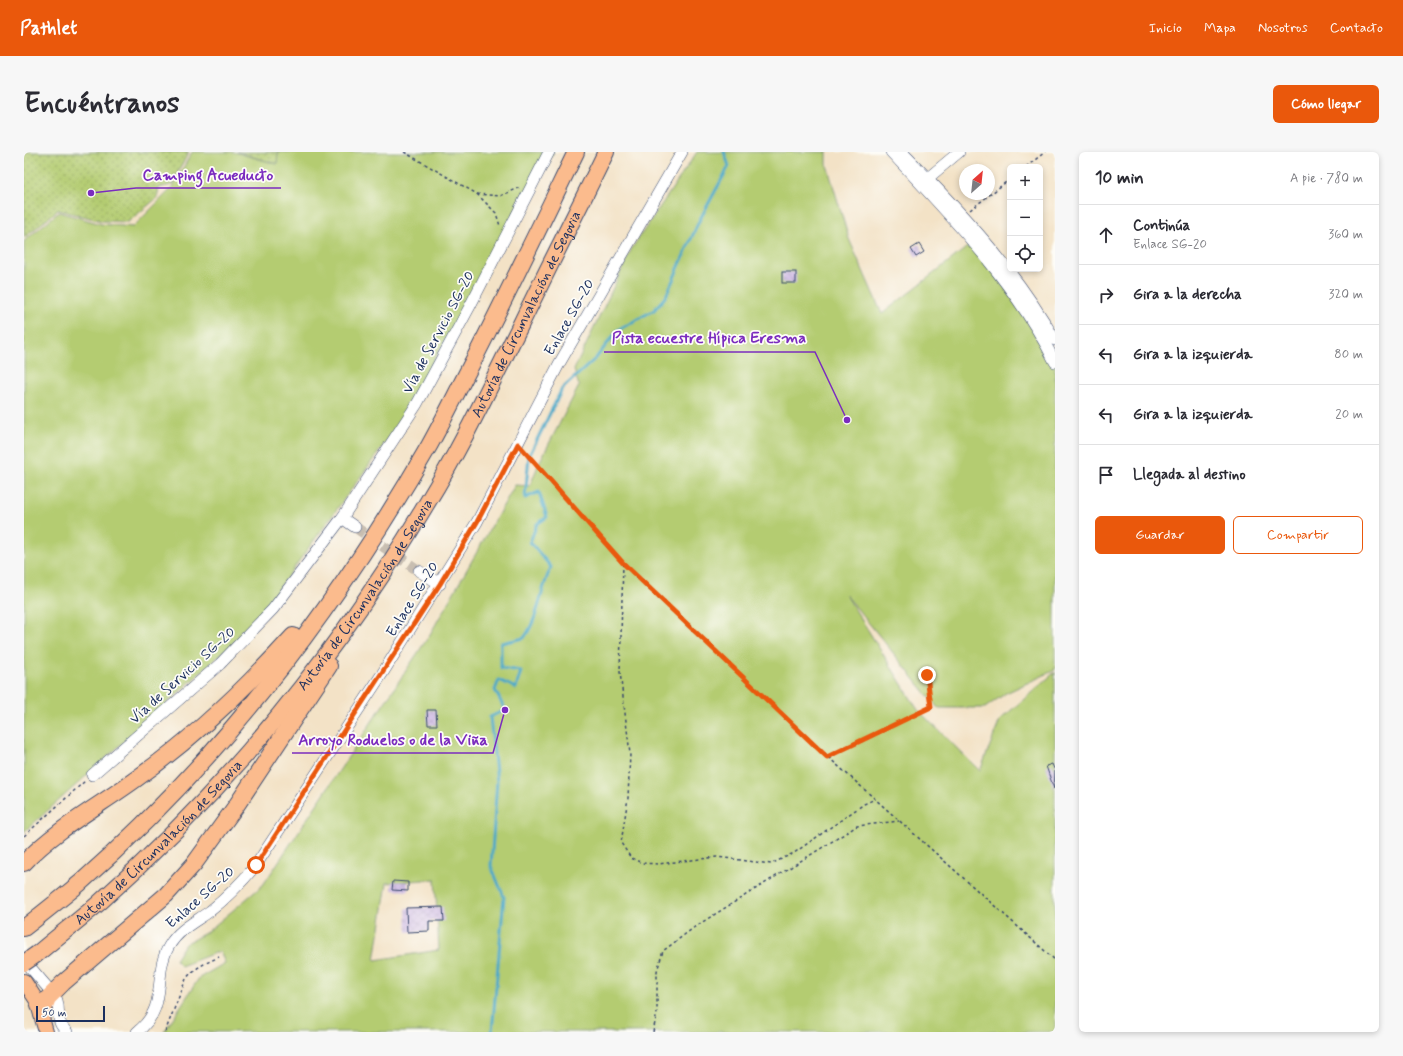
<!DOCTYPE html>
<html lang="es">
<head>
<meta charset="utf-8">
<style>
	:root { --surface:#fff; --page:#f7f7f7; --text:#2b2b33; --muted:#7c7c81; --line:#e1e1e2; --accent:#ea580c }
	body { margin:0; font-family:Mynerve,sans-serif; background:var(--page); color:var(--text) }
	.controls { position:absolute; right:12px; top:12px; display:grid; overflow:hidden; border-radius:6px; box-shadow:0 2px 6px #0003 }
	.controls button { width:36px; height:36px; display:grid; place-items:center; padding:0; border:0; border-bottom:1px solid var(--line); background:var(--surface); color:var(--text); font:20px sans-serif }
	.compass { position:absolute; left:935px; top:12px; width:36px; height:36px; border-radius:50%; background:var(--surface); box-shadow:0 2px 6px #0003; rotate:27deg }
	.scale { position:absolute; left:12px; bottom:10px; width:69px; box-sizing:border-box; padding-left:4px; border:2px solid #1b2f5e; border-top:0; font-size:11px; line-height:14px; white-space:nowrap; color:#1b2f5e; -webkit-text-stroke:3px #fdfcf7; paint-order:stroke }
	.stop { position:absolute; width:12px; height:12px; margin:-9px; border:3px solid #ea580c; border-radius:50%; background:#fff }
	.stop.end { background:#ea580c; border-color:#fff; box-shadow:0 1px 4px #0008 }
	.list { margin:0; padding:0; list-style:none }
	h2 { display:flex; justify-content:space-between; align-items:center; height:52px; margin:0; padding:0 16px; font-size:17px }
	h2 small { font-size:13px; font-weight:400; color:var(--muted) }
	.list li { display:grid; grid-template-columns:26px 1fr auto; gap:12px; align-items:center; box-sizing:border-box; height:60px; padding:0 16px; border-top:1px solid var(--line) }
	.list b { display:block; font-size:15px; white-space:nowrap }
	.list p { margin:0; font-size:13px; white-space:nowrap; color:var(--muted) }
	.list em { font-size:13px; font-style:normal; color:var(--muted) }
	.actions { display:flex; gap:8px; padding:12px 16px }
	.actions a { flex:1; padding:9px 0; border:1px solid var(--accent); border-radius:6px; text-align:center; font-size:14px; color:var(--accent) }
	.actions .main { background:var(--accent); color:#fff }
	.icon { flex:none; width:22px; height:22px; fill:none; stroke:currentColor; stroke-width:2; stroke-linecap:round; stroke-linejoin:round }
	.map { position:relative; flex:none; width:1031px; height:880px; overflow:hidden; border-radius:6px }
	header { display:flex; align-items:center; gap:24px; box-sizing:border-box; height:56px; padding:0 20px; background:var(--accent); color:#fff }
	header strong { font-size:19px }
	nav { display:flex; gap:22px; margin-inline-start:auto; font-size:14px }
	.intro { display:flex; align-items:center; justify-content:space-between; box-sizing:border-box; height:96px; padding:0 24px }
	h1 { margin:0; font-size:28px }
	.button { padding:10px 18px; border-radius:6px; background:var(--accent); color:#fff; font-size:14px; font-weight:700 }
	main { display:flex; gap:24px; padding:0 24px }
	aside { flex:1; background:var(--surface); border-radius:6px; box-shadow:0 2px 6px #0003 }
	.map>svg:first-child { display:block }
</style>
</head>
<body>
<header>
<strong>Pathlet</strong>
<nav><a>Inicio</a><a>Mapa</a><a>Nosotros</a><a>Contacto</a></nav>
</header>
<div class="intro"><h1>Encuéntranos</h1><a class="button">Cómo llegar</a></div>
<main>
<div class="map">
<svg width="1031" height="880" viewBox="0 0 1031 880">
	<defs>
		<pattern id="park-dots" width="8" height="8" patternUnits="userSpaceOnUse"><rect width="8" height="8" fill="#b4cc71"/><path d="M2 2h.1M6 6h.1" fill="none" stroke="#92a660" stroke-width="1.8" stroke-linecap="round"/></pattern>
		<pattern id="building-cross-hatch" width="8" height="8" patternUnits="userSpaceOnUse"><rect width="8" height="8" fill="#cdb8e3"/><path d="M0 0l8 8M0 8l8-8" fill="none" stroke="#af9ec5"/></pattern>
	</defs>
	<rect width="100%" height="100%" fill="#fdfcf7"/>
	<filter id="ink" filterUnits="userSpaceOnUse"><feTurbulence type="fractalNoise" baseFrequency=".025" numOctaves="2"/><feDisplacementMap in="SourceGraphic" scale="8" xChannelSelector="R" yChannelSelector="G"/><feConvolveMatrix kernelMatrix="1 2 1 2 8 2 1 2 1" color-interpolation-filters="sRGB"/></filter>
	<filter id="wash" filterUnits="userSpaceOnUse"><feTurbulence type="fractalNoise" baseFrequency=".012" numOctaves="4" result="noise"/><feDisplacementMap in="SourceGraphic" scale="16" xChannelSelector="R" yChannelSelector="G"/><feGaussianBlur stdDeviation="0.9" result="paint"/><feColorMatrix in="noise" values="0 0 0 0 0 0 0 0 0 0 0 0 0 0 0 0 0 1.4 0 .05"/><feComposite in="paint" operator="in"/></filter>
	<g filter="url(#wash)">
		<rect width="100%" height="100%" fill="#f3e2c6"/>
		<g fill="#b4cc71" stroke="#687e68" fill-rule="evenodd">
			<path d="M168,0H210L253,12L254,0H530L365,286L226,476L0,680V89L35,60L77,72L109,75L148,36Z"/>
			<path d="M673,0H803V13L825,87L858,162L947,92L970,118L1031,212V518L982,541L961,556H914L822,443L894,558L956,619L976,568L1031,520V880H140L175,826L201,811L196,799L157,814L151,808L161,792L183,780L239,733L405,484L491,333L506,334L515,311L555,234L550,218L608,96ZM411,727L415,798L351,808L363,731Z"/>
		</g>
		<g fill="url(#park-dots)" stroke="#687e68">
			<path d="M0,0H165L147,33L135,36L133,46L104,70L78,69L34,58L0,86Z"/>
			<path d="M213,0H254L253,12Z"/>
		</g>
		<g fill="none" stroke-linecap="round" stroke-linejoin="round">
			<path stroke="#48a8c8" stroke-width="3" d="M468,880L480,745L467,714L473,629L466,565L481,558L471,538L475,528L492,536L497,519L477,516V491L500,486C515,465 516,439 527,415L506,390L513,372L523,365L515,340L501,346L505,304L538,237L572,206L594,178L630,158L642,144L675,69L705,14L700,0"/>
		</g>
		<g id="blocks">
			<g fill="url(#building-cross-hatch)">
				<path d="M895,92L900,100L892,105L887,97Z"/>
				<rect x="758" y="120" width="14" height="11"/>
				<path d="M403,558H412L413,573H404Z"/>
				<path d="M1028,612L1031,619L1030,637L1022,614Z"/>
				<path d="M369,729L384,730V739L368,738Z"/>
				<path d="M419,755L420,769H405V779L383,780L382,756Z"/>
			</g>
		</g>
	</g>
	<g filter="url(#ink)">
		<use href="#blocks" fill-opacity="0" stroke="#3b4a6e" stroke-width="1"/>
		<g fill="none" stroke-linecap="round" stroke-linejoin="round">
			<path stroke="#c8beb1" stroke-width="11" stroke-dasharray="11 5.5" stroke-linecap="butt" d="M331,375L395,419"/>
			<defs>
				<g id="minor">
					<path d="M867,0C927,64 991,130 1031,210"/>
					<path d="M878,0C934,57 991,117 1031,188"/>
					<path d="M904,26L935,0"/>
					<path d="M318,366L393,252L445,156L525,0"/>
					<path d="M395,419L416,432"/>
					<path d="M68,623L196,512L249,457L318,366L331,375"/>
					<path d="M0,808L24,836"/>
					<path d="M33,848C37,861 30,868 43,880"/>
					<path d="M113,880C146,854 128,822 145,794C155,777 171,770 186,759C204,745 218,730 232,713L358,522L453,370L535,212L658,0"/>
				</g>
				<path id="major" d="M0,829L13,849L22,880"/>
				<g id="highway">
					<path d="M0,711C32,677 75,654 112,627C170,586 221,537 269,484"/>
					<path d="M0,776C19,761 38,746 56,731C197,607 312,456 405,294C419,269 432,242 445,217C482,145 517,72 552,0"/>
					<path id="s1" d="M13,802C33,785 55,768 75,751C204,636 315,500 403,351C438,294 466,234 496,174C524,116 554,58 582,0"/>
					<path d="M18,862L24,846L39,831L142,743L170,712L212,654L305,514"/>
				</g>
			</defs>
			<use href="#minor" stroke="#3b4a6e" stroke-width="12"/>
			<use href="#major" stroke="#3b4a6e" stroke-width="16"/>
			<use href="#highway" stroke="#3b4a6e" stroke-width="18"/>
			<g stroke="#3b4a6e" stroke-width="1.5" stroke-dasharray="3 3" stroke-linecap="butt">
				<path d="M380,0L453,42L476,44L495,36"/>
				<path d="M1002,15L1021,0"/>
				<path d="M453,42L472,61L476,74"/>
				<path d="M946,58L986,27"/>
				<path d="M500,299L599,411L794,596L1031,808"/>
				<path d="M599,411L596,520L606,602L604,646L597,691L607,706L618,711L634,712L693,705L747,712L770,701L840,652L851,647"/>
				<path d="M804,605L907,555L903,523"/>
				<path d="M0,684L61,629"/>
				<path d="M141,880L162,827C171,815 182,811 195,805"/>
				<path d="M629,880L633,861V819L639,799L672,774L833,674L875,669"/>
			</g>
			<use href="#minor" stroke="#fff" stroke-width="11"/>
			<use href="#major" stroke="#fbbb8d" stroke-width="14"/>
			<use href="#highway" stroke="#fbbb8d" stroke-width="16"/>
			<defs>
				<path id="highway-bridge" d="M0,811L13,802"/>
			</defs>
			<use href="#highway-bridge" stroke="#3b4a6e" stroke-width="18" stroke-linecap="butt"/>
			<use href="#highway-bridge" stroke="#fbbb8d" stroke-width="16"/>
		</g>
	</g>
	<g fill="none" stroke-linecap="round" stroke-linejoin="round" filter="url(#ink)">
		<path stroke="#ea580c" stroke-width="5" d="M232,713L416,432L453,370L494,292L599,411L803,605L907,555L903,523"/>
	</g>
	<g text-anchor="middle" stroke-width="3.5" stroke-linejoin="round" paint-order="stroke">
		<g font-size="15" fill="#1b2f5e" stroke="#fdfcf7">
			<text dy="5" stroke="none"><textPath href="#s1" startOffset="813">Autovía de Circunvalación de Segovia</textPath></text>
			<text transform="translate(545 165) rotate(-60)" y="5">Enlace SG-20</text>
			<text transform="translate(414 180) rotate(-62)" y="5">Vía de Servicio SG-20</text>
			<text dy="5" stroke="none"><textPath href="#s1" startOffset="489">Autovía de Circunvalación de Segovia</textPath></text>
			<text transform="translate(388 447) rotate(-58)" y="5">Enlace SG-20</text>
			<text transform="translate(158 523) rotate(-42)" y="5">Vía de Servicio SG-20</text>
			<text dy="5" stroke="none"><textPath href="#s1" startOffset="165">Autovía de Circunvalación de Segovia</textPath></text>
			<text transform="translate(176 745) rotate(-41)" y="5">Enlace SG-20</text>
		</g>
	</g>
	<path fill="none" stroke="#7b2cbf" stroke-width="1.5" d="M67 41L112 36H257M823 268L791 200H580M481 558L469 601H268"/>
	<g fill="#7b2cbf" stroke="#fdfcf7" stroke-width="1.5">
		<circle cx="67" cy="41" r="4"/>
		<circle cx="823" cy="268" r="4"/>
		<circle cx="481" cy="558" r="4"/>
	</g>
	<g font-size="16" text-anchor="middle" font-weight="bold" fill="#7b2cbf" stroke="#fdfcf7" stroke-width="3.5" stroke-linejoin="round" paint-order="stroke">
		<text x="184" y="28">Camping Acueducto</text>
		<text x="685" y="191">Pista ecuestre Hípica Eresma</text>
		<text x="369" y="593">Arroyo Roduelos o de la Viña</text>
	</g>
</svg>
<div class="controls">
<button>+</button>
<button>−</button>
<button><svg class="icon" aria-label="locate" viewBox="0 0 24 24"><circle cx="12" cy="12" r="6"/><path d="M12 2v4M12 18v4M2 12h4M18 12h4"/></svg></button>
</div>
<svg class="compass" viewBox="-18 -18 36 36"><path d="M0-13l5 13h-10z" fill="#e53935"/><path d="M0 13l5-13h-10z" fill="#7c7c81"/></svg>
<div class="scale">50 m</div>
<div class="stop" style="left:232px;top:713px"></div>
<div class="stop end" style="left:903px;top:523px"></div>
</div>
<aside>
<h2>10 min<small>A pie · 780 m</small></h2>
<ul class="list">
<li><svg class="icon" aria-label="ahead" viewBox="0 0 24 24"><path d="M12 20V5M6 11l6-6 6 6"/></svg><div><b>Continúa</b><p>Enlace SG-20</p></div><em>360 m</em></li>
<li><svg class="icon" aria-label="right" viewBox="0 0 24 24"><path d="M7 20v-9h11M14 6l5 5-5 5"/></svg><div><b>Gira a la derecha</b></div><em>320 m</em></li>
<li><svg class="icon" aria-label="left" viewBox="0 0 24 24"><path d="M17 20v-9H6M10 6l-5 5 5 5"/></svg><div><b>Gira a la izquierda</b></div><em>80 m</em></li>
<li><svg class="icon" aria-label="left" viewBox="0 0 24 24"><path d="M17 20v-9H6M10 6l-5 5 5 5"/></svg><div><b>Gira a la izquierda</b></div><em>20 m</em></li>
<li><svg class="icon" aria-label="arrive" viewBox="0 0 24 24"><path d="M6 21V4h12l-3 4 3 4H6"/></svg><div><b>Llegada al destino</b></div></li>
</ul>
<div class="actions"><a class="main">Guardar</a><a>Compartir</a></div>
</aside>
</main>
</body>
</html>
